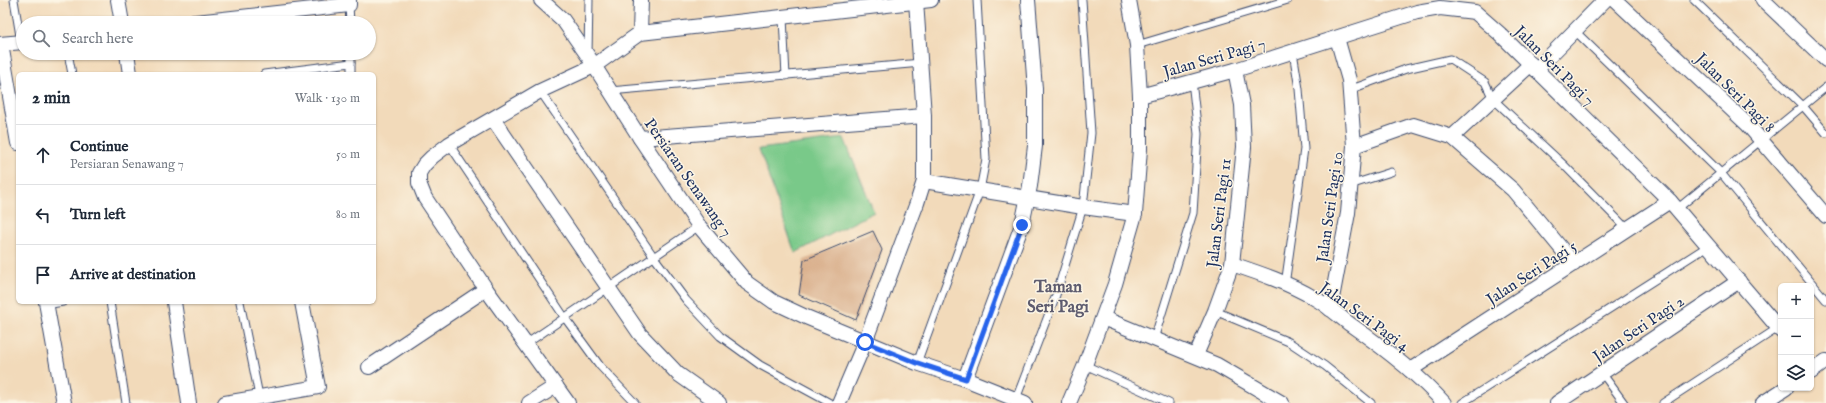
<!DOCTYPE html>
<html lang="en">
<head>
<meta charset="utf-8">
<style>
	:root { --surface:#fff; --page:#f2f2f3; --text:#1f2937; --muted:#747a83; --line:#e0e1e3 }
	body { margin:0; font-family:"IM FELL English",serif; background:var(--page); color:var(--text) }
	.controls { position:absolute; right:12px; bottom:12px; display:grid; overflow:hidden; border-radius:6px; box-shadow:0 1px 3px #0004 }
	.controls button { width:36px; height:36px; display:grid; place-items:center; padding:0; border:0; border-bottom:1px solid var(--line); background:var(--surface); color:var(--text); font:20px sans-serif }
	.stop { position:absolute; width:12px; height:12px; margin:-9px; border:3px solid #2563eb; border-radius:50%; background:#fff }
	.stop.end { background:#2563eb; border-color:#fff; box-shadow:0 1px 4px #0008 }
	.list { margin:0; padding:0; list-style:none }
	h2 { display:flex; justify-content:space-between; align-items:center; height:52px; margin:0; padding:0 16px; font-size:17px }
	h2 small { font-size:13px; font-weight:400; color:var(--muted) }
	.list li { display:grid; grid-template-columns:26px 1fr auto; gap:12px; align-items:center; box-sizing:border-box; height:60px; padding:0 16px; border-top:1px solid var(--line) }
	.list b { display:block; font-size:15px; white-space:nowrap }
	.list p { margin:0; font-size:13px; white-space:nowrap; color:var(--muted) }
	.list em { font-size:13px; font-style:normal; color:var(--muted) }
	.icon { flex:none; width:22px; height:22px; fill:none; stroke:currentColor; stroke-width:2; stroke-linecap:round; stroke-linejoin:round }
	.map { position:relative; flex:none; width:1826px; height:403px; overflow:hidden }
	.search { position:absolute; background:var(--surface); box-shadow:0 1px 3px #0004; left:16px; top:16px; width:360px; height:44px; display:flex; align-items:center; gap:10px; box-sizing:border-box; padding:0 14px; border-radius:22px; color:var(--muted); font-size:15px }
	.panel { position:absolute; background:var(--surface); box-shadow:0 1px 3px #0004; left:16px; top:72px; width:360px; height:232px; border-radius:6px }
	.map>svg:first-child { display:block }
</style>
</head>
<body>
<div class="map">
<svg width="1826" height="403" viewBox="0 0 1826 403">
	<rect width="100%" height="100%" fill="#fcf5e5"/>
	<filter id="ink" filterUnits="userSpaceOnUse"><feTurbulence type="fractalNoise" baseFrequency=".025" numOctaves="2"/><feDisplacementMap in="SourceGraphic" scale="8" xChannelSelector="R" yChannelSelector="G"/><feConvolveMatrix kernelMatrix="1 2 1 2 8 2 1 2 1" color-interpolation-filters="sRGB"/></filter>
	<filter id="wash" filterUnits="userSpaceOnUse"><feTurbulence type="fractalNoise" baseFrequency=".012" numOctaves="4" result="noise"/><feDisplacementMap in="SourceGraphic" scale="16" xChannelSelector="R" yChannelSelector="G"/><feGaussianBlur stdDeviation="0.9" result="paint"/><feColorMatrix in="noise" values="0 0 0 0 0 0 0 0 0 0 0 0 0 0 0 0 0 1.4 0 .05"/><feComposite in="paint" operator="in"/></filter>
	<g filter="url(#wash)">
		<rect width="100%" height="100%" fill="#f2daba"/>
		<path fill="#79c989" stroke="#4a7c74" d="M844,138L874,212L795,253L759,149Z"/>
		<g id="blocks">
			<path fill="#dab18e" d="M873,231L882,250L856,320L799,295L804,260Z"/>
		</g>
	</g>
	<g filter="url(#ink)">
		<use href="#blocks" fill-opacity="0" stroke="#3b496c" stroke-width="1"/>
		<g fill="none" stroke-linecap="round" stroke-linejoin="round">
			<defs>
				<g id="lane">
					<path d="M14,0L21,42"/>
					<path d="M1694,0L1803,106L1826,133"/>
					<path d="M349,5L350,23"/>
					<path d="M783,18L786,76"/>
					<path d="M1575,31L1721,173L1826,300"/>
					<path d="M1137,45L1288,0"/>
					<path d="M68,53L72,74"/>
					<path d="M588,54L589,0"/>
					<path d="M264,74L351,63"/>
					<path d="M351,74V53"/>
					<path d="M1349,90L1406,69L1450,59L1485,82L1493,99L1563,164L1627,229"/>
					<path d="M540,91L654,257L686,300L720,336L760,365L830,403"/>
					<path d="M610,91L921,63"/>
					<path d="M449,144L565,318L600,366L635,403"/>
					<path d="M1350,185L1391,172"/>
					<path d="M1677,209L1826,87"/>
					<path d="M1285,285L1304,149L1299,89L1293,52"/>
					<path d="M110,302L126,403"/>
					<path d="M240,302L259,396"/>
					<path d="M46,305L63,302"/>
					<path d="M1215,311L1289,342L1325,366L1371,403"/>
					<path d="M1154,339L1193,213L1198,134L1192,81"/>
					<path d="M526,344L699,226"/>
					<path d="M917,363L980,190L986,159L977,0"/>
					<path d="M1085,365L1169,403"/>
					<path d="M1602,373L1624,403"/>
					<path d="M1016,399L1056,295L1083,207L1091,133L1082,0"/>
					<path d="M1462,403L1708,246"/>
					<path d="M1663,403L1778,328"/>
				</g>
				<g id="street">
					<path d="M118,0L122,23"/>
					<path d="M541,0L563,20L588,56L640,138L699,226L747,283L774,302L806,317L917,363L965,379L1025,403"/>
					<path d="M1615,0L1748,125L1826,216"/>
					<path d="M1763,0L1826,60"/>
					<path d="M187,23L349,5V0"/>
					<path d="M640,33L641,0"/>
					<path d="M0,44L23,42"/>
					<path d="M1,44L18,143"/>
					<path d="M127,53L130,74"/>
					<path d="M1536,70L1605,0"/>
					<path d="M1140,96L1235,70L1417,12L1440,8L1475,12L1500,34L1670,201L1781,331"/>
					<path d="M493,119L640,334L678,374L719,403"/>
					<path d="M1452,137L1531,64"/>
					<path d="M640,138L924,116"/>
					<path d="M1354,146L1413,125L1452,137L1513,190L1574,264"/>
					<path d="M924,181L1083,207L1135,214"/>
					<path d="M1232,264C1259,273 1289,283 1314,298C1327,305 1339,316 1351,325C1384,348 1417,373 1444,403"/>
					<path d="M46,302L64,403"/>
					<path d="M174,302L189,403"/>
					<path d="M1330,309L1348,213L1354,146L1349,80L1337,38"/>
					<path d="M1103,318L1217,365L1282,403"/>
					<path d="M1196,355L1215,311L1232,264L1244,147L1242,105L1235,70"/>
					<path d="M369,367L486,289"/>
					<path d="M1410,370L1670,201"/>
					<path d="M1811,372L1826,361"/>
					<path d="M965,379L1022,225L1030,186L1035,146V89L1028,0"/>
					<path d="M225,403L318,387L302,302"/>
					<path d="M529,403L556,386"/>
					<path d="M568,403L486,289L425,198L419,183V173L424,165L432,157L449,144L540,91L594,66L640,33L931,0"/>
					<path d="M839,403L865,342L917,203L924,181V116L916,1"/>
					<path d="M1069,403L1085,365L1115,284L1135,214L1140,149V96L1137,45L1129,0"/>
					<path d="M1557,403L1739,281"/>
					<path d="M1763,403L1786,388"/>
				</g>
			</defs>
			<use href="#lane" stroke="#3b496c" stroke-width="9"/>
			<use href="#street" stroke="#3b496c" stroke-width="16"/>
			<use href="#lane" stroke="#fff" stroke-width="7"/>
			<use href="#street" stroke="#fff" stroke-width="14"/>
		</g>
	</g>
	<g fill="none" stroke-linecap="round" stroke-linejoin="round" filter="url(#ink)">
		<path stroke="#2563eb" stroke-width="5" d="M865,342L917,363L966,379L1022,225"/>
	</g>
	<g text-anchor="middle" stroke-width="3" stroke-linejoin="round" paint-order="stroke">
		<g font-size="16" fill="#1b2f5e" stroke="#fcf5e5">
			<text transform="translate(1214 57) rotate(-16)" y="6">Jalan Seri Pagi 7</text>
			<text transform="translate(1555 65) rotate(45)" y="6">Jalan Seri Pagi 7</text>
			<text transform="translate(1736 92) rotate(45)" y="6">Jalan Seri Pagi 8</text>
			<text transform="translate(689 177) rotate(55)" y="6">Persiaran Senawang 7</text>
			<text transform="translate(1329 207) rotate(-82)" y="6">Jalan Seri Pagi 10</text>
			<text transform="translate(1218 213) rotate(-83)" y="6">Jalan Seri Pagi 11</text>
			<text transform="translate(1531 272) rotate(-33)" y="6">Jalan Seri Pagi 5</text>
			<text transform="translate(1365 316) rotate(36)" y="6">Jalan Seri Pagi 4</text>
			<text transform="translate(1638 328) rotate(-34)" y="6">Jalan Seri Pagi 2</text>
		</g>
		<g font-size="17" font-weight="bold" fill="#5e5c6f" stroke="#fcf5e5">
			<text x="1058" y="292">Taman<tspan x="1058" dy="20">Seri Pagi</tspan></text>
		</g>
	</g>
</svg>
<div class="controls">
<button>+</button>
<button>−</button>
<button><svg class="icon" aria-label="layers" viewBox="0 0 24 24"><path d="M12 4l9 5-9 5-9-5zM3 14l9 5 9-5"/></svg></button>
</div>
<div class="stop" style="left:865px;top:342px"></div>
<div class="stop end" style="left:1022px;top:225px"></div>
<div class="search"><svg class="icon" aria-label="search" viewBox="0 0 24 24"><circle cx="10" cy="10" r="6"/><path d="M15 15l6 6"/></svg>Search here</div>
<section class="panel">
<h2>2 min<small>Walk · 130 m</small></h2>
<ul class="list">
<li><svg class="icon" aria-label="ahead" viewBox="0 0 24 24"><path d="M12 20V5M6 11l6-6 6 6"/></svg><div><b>Continue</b><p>Persiaran Senawang 7</p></div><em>50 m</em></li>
<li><svg class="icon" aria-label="left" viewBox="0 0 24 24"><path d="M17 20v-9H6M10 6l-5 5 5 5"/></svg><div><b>Turn left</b></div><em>80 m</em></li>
<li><svg class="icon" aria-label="arrive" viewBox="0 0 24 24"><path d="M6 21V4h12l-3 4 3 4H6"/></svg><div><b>Arrive at destination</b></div></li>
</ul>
</section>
</div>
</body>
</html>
